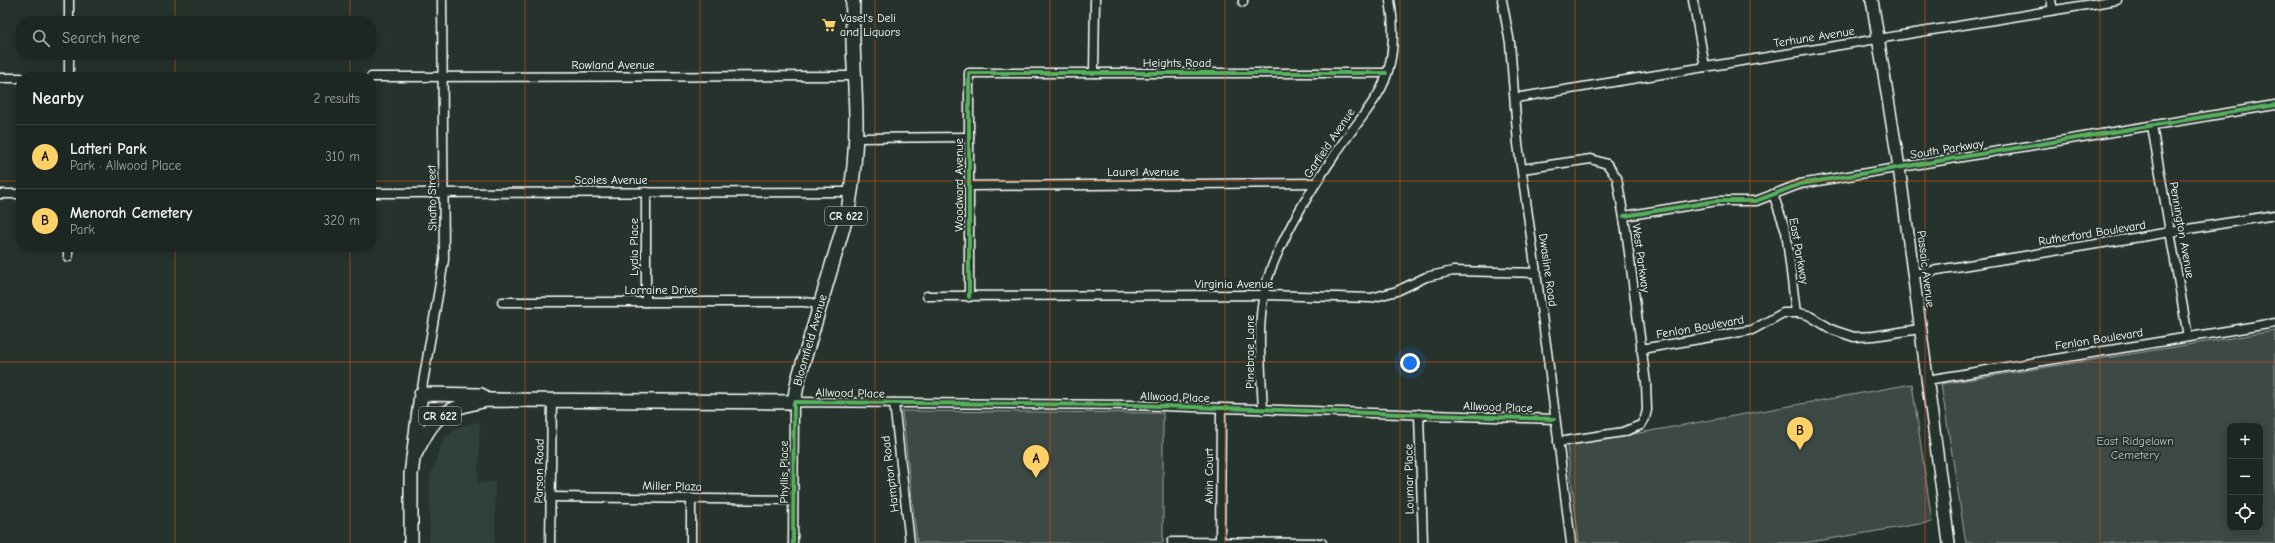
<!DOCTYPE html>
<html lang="en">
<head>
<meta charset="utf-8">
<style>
	:root { --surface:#1c2622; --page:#29322f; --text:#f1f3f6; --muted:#a0a5a5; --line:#3a4340; --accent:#ffd166 }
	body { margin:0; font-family:"Comic Neue",sans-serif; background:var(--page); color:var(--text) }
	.controls { position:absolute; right:12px; bottom:12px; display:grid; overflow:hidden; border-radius:8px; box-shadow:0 2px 10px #0003 }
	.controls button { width:36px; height:36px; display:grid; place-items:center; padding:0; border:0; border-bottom:1px solid var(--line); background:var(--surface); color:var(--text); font:20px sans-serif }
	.you { position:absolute; left:1410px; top:363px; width:14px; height:14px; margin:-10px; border:3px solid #fff; border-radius:50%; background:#1a73e8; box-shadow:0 0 0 6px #1a73e833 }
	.badge { display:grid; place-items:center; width:26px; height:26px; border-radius:50%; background:var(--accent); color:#111; font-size:13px; font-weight:700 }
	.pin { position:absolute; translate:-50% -33px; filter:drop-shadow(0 1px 2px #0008) }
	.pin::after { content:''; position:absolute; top:21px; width:14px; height:12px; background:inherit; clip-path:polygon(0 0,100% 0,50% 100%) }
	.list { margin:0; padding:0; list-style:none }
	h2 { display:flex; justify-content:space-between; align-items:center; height:52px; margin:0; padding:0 16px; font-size:17px }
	h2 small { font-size:13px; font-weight:400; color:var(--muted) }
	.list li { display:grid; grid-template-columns:26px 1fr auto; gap:12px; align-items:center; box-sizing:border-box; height:64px; padding:0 16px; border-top:1px solid var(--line) }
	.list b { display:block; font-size:15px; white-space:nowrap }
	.list p { margin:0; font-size:13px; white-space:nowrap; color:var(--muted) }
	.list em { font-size:13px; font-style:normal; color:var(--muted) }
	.icon { flex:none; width:22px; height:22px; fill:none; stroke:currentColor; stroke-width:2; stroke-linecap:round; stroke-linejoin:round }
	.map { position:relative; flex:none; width:2275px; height:543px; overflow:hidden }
	.search { position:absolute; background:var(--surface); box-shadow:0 2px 10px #0003; left:16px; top:16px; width:360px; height:44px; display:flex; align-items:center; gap:10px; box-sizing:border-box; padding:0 14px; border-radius:16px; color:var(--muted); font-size:15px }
	.panel { position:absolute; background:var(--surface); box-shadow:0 2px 10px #0003; left:16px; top:72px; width:360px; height:180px; border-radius:16px }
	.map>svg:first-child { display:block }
</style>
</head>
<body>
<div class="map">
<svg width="2275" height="543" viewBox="0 0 2275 543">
	<rect width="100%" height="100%" fill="#26332d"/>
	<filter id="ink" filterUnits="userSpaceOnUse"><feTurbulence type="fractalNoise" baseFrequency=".025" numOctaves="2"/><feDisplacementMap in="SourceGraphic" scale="8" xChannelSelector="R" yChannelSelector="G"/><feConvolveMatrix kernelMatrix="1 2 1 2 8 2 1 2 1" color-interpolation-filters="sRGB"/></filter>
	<g filter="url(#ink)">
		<path fill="#333f3a" d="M480,422L478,483L495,482V543H429L430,477L444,439L461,426Z"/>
		<g fill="#3e4944" stroke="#9ea4a2" fill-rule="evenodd">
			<path d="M2275,331V543H1966L1941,384ZM2230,426H2260V528H2230Z"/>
			<path d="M1912,384L1932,522L1804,543H1579L1567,446Z"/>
			<path d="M902,411L1163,413V543H917Z"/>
		</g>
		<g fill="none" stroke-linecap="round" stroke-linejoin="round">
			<defs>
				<g id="street">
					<path d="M1243,0V2"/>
					<path d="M1502,0L1510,43L1518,144L1547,351L1571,543"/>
					<path d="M1693,0L1705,67"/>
					<path d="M2051,0L2053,10"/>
					<path d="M69,21V0"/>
					<path d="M69,55V77"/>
					<path d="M1094,73L1095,0"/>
					<path d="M371,77L854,76"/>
					<path d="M0,78H21"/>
					<path d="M1515,98L2117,0"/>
					<path d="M2152,126L2188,337"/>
					<path d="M856,138L969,137"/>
					<path d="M1522,169L1591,159L1607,164L1617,178L1626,230L1646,383L1647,410L1645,418L1641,425L1623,432L1558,442"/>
					<path d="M969,186L1316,183"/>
					<path d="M371,193L851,192"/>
					<path d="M0,194H21"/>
					<path d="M1773,194L1786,231L1796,313"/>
					<path d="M1624,216L1717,201H1756L1800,184L2275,105"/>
					<path d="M68,257V247"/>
					<path d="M1913,274L2275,215"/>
					<path d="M927,296L1265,295L1371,298L1397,291L1426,277L1453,271L1537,273"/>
					<path d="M969,297V73H1386"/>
					<path d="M502,302H804L820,304"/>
					<path d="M646,302V192"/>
					<path d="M1641,349L1752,330L1783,313H1799L1808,315L1833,330L1854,337L1874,336L1920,329"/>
					<path d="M1927,380L2275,323"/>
					<path d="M421,394L444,260L442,0"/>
					<path d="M894,403L910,543"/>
					<path d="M1263,410C1261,364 1254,313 1271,269C1287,228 1311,189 1336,153C1349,133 1366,114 1378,94C1395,66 1395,31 1390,0"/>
					<path d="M1419,414L1423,543"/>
					<path d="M551,497L793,500"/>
					<path d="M1172,542L1322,543"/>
					<path d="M550,543L552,400"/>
					<path d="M691,543V498"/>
					<path d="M793,543L794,402L1131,405L1554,419"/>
					<path d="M1220,543L1221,409"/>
				</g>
				<path id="secondary" d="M1872,0L1899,167L1949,543"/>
				<g id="primary">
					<path d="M413,458C436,414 438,411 487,400L794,402L798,380L848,211C853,182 856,152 856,123C856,82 851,41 853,0"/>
					<path d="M411,543V475L421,394L481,395L484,398"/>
				</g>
			</defs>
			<use href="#street" stroke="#fff" stroke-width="11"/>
			<use href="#secondary" stroke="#fff" stroke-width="14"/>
			<use href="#primary" stroke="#fff" stroke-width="16"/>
			<use href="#street" stroke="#26332d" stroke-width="8"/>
			<use href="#secondary" stroke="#26332d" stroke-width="11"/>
			<use href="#primary" stroke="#26332d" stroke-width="13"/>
			<defs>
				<g id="cycleway">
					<path d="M1624,216L1717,201H1756L1800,184L2275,105"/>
					<path d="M969,297V73H1386"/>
					<path d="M793,543L794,402L1131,405L1554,419"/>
				</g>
			</defs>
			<use href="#cycleway" stroke="#26332d" stroke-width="6"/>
			<use href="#cycleway" stroke="#56b35d" stroke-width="4"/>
		</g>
	</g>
	<path fill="none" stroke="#e8590c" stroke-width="1" stroke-opacity="0.55" d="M175,0V21M350,0V21M525,0V543M700,0V543M875,0V543M1050,0V543M1225,0V543M1400,0V543M1575,0V543M1750,0V543M1925,0V543M2100,0V543M175,55V77M350,55V77M0,181H21M371,181H2275M175,247V543M350,247V543M0,362H2275"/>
	<defs>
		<symbol id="supermarket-bare" viewBox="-9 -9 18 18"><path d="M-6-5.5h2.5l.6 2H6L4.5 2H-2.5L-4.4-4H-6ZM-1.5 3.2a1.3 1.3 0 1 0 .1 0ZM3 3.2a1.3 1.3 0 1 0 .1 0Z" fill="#ffd166" stroke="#26332d" stroke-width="2.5" paint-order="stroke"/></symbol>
	</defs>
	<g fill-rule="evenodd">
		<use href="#supermarket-bare" x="819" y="15" width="20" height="20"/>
	</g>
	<g text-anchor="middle" stroke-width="4" stroke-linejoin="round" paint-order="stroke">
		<g fill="#26332d" stroke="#bec2c0" stroke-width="1">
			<rect x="825" y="207" width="42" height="18" rx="3"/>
			<rect x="419" y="407" width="42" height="18" rx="3"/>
		</g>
		<g font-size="11" font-weight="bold" fill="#fff">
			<text x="846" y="220">CR 622</text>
			<text x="440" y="420">CR 622</text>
		</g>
		<g font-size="12" fill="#fff" stroke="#26332d" text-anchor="start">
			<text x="840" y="22">Vasel's Deli<tspan x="840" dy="14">and Liquors</tspan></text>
		</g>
		<g font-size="12" fill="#fff" stroke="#26332d">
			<text transform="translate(1814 37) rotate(-9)" y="4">Terhune Avenue</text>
			<text x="1177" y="67">Heights Road</text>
			<text x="613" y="69">Rowland Avenue</text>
			<text transform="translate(1329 143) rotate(-56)" y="4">Garfield Avenue</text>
			<text transform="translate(1947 149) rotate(-9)" y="4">South Parkway</text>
			<text x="1143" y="176">Laurel Avenue</text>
			<text x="611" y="184">Scoles Avenue</text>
			<text transform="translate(959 185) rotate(-90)" y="4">Woodward Avenue</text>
			<text transform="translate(432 198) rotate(-91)" y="4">Shafto Street</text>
			<text transform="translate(2182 230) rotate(80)" y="4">Pennington Avenue</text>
			<text transform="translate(2092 233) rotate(-9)" y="4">Rutherford Boulevard</text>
			<text transform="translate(634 247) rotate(-90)" y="4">Lydia Place</text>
			<text transform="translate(1799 251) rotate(80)" y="4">East Parkway</text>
			<text transform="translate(1641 258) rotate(82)" y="4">West Parkway</text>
			<text transform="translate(1926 269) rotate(83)" y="4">Passaic Avenue</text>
			<text transform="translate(1548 270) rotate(82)" y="4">Dwasline Road</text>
			<text x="1234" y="288">Virginia Avenue</text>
			<text x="661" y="294">Lorraine Drive</text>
			<text transform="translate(1700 327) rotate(-10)" y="4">Fenlon Boulevard</text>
			<text transform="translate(2099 339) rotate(-9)" y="4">Fenlon Boulevard</text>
			<text transform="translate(810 340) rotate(-74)" y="4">Bloomfield Avenue</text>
			<text transform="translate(1250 352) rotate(-90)" y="4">Pinebrae Lane</text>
			<text transform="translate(850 393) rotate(1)" y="4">Allwood Place</text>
			<text transform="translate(1175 397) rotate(2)" y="4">Allwood Place</text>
			<text transform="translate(1498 407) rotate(2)" y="4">Allwood Place</text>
			<text transform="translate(539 471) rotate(-89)" y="4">Parson Road</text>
			<text transform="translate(784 472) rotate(-90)" y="4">Phyllis Place</text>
			<text transform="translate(890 474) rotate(-97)" y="4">Hampton Road</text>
			<text transform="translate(1209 476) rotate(-90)" y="4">Alvin Court</text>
			<text transform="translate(1409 479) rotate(-91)" y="4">Loumar Place</text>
			<text transform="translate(672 486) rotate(1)" y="4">Miller Plaza</text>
		</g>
		<g font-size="12" fill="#bbbfbe" stroke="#26332d">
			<text x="2135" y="445">East Ridgelawn<tspan x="2135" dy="14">Cemetery</tspan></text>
		</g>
	</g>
</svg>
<div class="controls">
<button>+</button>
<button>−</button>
<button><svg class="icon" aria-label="locate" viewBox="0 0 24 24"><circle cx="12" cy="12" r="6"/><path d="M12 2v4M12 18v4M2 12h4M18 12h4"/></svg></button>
</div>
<div class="you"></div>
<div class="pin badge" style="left:1036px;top:478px">A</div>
<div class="pin badge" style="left:1800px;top:450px">B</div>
<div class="search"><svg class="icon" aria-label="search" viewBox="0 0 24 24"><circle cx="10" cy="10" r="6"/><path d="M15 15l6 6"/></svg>Search here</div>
<section class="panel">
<h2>Nearby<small>2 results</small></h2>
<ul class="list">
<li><span class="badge">A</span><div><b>Latteri Park</b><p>Park · Allwood Place</p></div><em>310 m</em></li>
<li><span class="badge">B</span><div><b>Menorah Cemetery</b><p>Park</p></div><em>320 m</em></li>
</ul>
</section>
</div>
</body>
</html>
